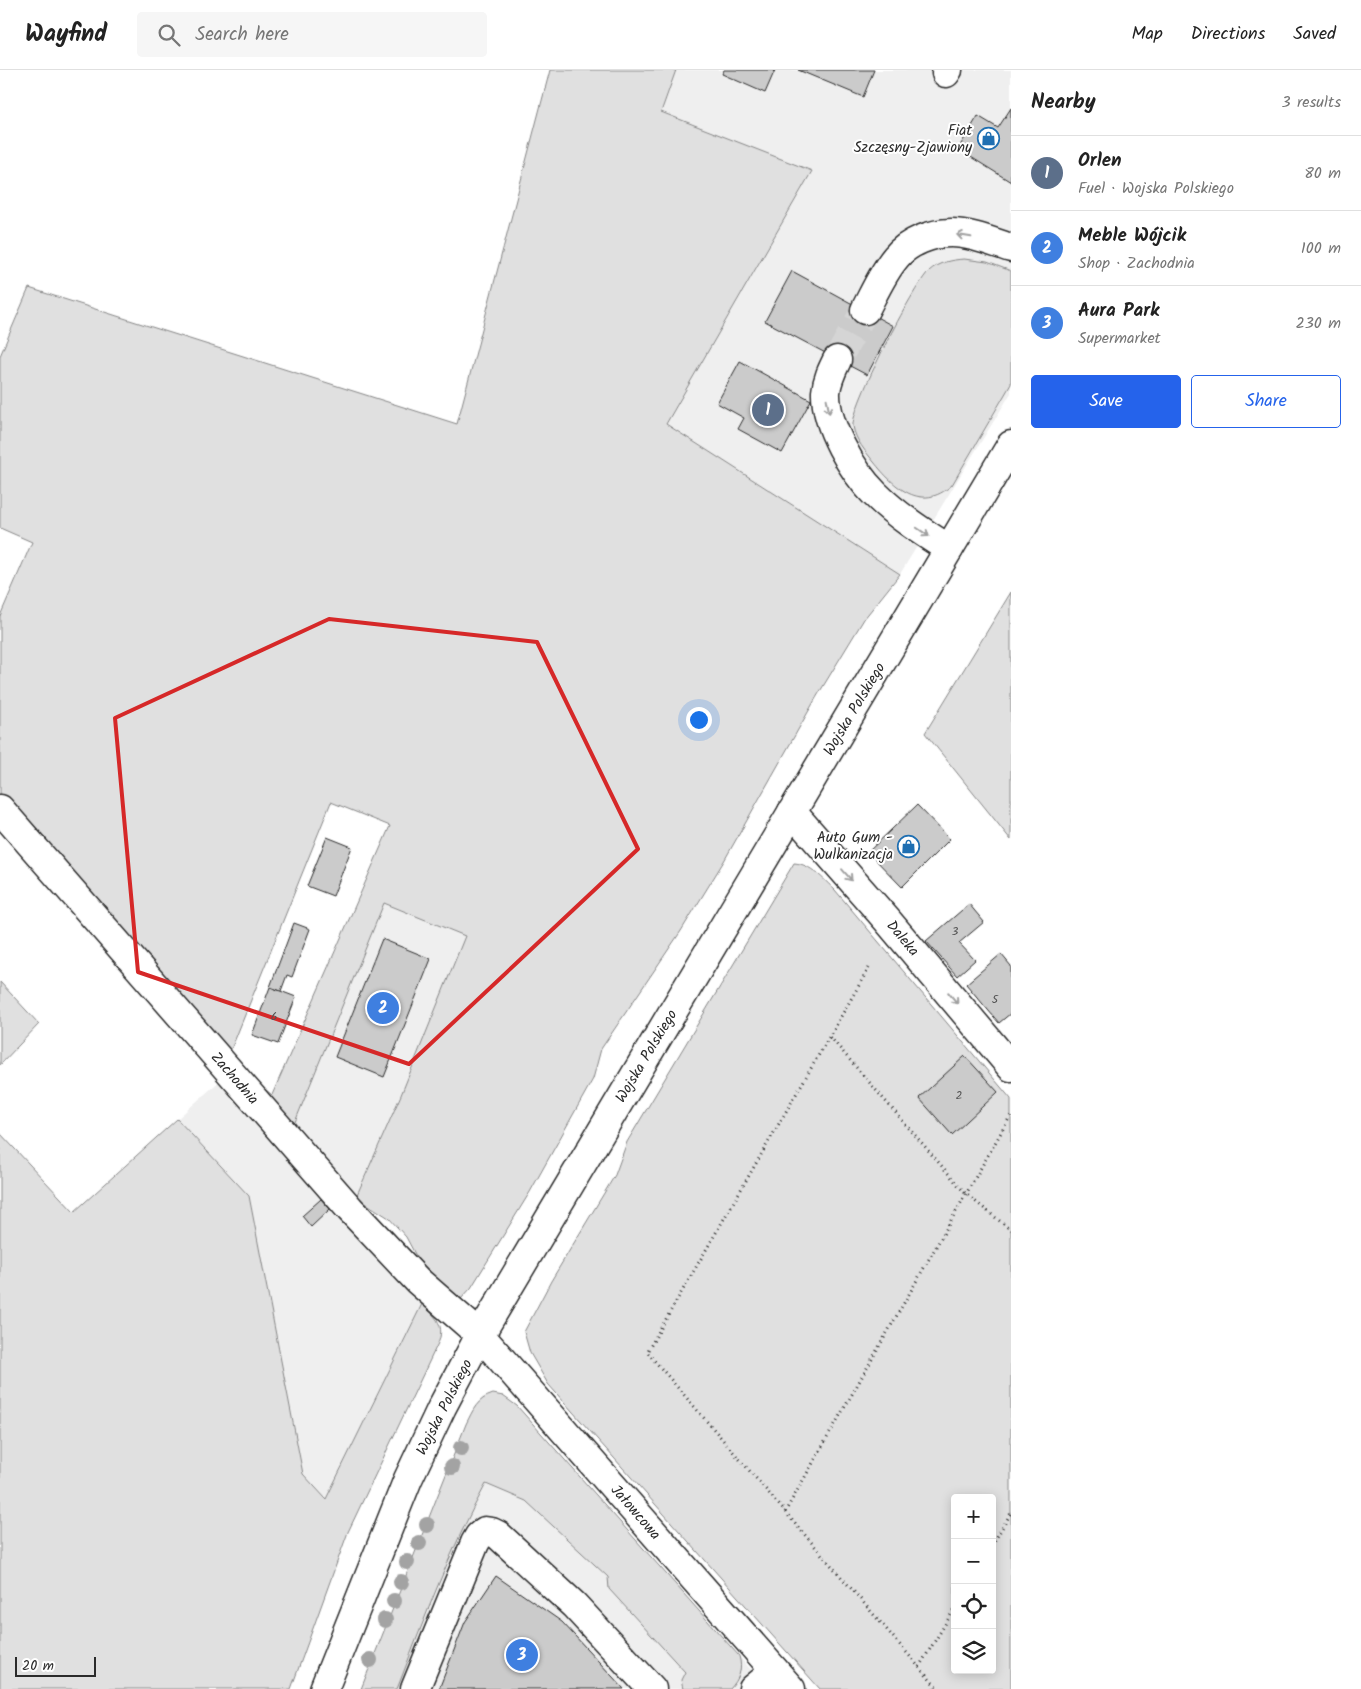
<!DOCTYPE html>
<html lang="en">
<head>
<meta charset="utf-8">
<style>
	:root { --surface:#fff; --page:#f6f6f6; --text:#222; --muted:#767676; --line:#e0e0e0; --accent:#2563eb }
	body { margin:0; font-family:Kalam,sans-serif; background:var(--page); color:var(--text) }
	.controls { position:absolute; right:15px; bottom:15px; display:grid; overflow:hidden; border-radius:5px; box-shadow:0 2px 12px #0003 }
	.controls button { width:45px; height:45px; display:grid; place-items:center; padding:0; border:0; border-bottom:1px solid var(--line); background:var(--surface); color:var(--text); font:25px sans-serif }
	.scale { position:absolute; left:15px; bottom:12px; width:81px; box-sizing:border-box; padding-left:5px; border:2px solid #2b2b2b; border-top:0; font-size:14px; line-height:18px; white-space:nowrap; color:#2b2b2b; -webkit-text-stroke:4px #fff; paint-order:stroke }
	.you { position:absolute; left:698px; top:649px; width:18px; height:18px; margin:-12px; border:4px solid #fff; border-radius:50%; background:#1a73e8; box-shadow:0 0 0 8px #1a73e833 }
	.badge { display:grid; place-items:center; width:32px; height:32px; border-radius:50%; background:var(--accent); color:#fff; font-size:16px; font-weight:700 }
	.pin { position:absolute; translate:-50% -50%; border:2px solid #fff; box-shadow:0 1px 5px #0006 }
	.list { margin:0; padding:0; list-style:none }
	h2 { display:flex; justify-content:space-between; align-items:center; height:65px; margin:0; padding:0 20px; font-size:21px }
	h2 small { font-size:16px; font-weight:400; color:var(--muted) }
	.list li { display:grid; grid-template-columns:32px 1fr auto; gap:15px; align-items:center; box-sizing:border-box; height:75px; padding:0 20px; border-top:1px solid var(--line) }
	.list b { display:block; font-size:19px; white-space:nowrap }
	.list p { margin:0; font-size:16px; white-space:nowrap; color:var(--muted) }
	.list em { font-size:16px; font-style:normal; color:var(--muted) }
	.actions { display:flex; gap:10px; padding:15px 20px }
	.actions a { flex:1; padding:11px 0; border:1px solid var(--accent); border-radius:5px; text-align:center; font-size:18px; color:var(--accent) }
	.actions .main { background:var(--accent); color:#fff }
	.icon { flex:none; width:28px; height:28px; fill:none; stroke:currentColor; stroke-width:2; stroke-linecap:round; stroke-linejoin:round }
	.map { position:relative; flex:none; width:1011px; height:1619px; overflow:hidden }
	header { display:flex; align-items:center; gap:30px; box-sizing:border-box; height:70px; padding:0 25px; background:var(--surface); border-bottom:1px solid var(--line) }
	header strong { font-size:24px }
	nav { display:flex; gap:28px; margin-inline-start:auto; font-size:18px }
	.search { width:350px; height:45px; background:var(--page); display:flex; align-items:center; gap:12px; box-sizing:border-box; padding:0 18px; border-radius:5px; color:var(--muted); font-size:19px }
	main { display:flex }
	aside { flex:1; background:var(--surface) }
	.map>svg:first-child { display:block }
</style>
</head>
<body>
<header>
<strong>Wayfind</strong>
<div class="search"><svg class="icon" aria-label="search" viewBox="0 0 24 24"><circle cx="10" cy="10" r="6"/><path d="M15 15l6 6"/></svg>Search here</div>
<nav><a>Map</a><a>Directions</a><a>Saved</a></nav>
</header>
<main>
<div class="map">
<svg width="1011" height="1619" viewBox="0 0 1011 1619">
	<rect width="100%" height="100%" fill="#fff"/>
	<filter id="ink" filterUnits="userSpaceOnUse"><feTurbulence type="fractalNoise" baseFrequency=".02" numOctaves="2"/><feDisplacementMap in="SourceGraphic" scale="10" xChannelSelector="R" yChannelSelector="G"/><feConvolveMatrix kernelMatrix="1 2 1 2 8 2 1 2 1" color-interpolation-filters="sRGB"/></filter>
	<g filter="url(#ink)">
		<g fill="#efefef">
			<path d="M676,0H1011V323L900,504L666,354L812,101L661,42Z"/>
			<path d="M384,833L466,866L401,1025L356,1127L293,1057Z"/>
			<path d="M223,1008L422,1234L326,1429L303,1404L249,1126L177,1049Z"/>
			<path d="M493,1324L503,1326L517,1336L768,1619H361L466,1354L474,1337L483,1327Z"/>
		</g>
		<g fill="#e0e0e0" stroke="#868686" fill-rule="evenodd">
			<path d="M550,0H676L661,42L812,101L666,354L900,504L864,549L816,628L724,791L681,861L601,979L593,1009L530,1122L471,1218L461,1229L425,1203L406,1167L389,1148L356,1127L401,1025L465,866L384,833L293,1057L228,987L0,726V546L32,472L0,458V286L29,218L457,354ZM331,732L390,756L272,1025L228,987Z"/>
			<path d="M964,189L987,192L1011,201V314L952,415C921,443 894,417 874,392C866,382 855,370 853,356C851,337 913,216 929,201C939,192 951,190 964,189Z"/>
			<path d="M1011,522V770L925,663Z"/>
			<path d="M794,793C811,794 823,809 835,820L1011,1029V1619H820L548,1314L530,1283L524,1262L551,1211L615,1105L627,1072ZM955,1428H992V1600H955Z"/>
			<path d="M0,912L39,954L0,995Z"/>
			<path d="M177,1049L249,1126L303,1404L326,1429L422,1234C434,1246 445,1253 439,1271L348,1462L291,1619H0V1063L74,1142Z"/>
			<path d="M493,1324L503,1326L517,1336L739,1586C743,1600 739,1609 730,1619H683L681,1610L685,1602L609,1519L608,1507L526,1431L486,1414C450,1479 424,1550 397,1619H361L466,1354C473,1340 477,1329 493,1324Z"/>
		</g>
		<g fill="#cbcbcb" stroke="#2b2b2b">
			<path d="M724,0H775L765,23L722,4Z"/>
			<path d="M798,0H874L863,27Z"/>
			<path d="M1011,38V112L958,79L978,46L998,58Z"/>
			<path d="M792,201L893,256L867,305L765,251Z"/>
			<path d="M740,291L811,330L782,383L738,359L744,348L717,333Z"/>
			<path d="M917,735L950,769L902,817L868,782Z"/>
			<path d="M327,767L352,777L333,826L307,816Z"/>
			<path d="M969,834L984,852L959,873L975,890L957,906L926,871Z"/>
			<path d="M294,853L310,859L292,907L287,905L281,921L270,917Z"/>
			<path d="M382,869L431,889L384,1007L335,987Z"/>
			<path d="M1001,884L1011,896V943L999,953L966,914Z"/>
			<path d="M270,917L296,927L278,974L252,965Z"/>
			<path d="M965,986L998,1022L952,1065L919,1028Z"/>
			<path d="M321,1129L330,1139L311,1157L302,1146Z"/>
			<path d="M496,1506L562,1552L624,1619H439L465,1552Z"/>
		</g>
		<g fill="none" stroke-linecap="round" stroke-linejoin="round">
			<path stroke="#d5d5d5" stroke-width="28" stroke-dasharray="28 14" stroke-linecap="butt" d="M837,290L865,240"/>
			<defs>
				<g id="minor">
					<path d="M946,3L948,0"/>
					<path d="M865,240C874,223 883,202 896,187C908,172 932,163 951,163C971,163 992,172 1011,178"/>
					<path d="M837,290C832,300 827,310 826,322C825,355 853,402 875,424C897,446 924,463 949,479"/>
					<path d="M0,739L350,1139L418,1211L480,1265L791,1619"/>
					<path d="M792,742L887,850L1011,997"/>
					<path d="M415,1619L475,1473L479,1466L485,1461L492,1462L498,1465L574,1535L652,1619"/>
					<path d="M753,1619L775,1601"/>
				</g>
				<path id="major" d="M324,1619L408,1409L442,1337L480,1265L1011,375"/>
			</defs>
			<use href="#minor" stroke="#2b2b2b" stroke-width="31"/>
			<use href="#major" stroke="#2b2b2b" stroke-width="31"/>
			<g stroke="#2b2b2b" stroke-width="3" stroke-dasharray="1 4" stroke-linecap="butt">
				<path d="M869,898L647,1282L938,1619"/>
				<path d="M830,967L966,1124L1011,1160"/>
				<path d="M785,1442L1011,1045"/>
				<path d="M992,1475L1011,1443"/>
				<path d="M919,1597L955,1538"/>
			</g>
			<use href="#minor" stroke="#fff" stroke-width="28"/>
			<use href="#major" stroke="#fff" stroke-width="28"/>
		</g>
		<g fill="#a3a3a3">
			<circle cx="461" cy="1378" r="8"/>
			<circle cx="452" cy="1397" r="8"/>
			<circle cx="427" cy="1455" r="8"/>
			<circle cx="419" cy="1473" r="8"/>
			<circle cx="407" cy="1492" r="8"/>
			<circle cx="401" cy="1512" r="8"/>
			<circle cx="394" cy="1531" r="8"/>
			<circle cx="385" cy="1550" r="8"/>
			<circle cx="370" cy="1590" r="8"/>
		</g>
		<defs><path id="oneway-shaft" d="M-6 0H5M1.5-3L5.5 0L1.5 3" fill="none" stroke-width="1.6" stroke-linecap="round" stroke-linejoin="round" transform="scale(1.25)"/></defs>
		<g stroke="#a0a0a0">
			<use href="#oneway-shaft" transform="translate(964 166) rotate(-170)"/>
			<use href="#oneway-shaft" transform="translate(828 336) rotate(79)"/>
			<use href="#oneway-shaft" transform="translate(923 462) rotate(35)"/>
			<use href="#oneway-shaft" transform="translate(847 805) rotate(49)"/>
			<use href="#oneway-shaft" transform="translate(953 928) rotate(50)"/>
		</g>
	</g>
	<path fill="none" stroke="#d62828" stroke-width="4" stroke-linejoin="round" d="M329,549L537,572L638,779L409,994L138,902L115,648Z"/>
	<defs>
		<symbol id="shop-ring" viewBox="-11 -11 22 22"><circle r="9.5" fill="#fff" stroke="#1f6fb2" stroke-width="1.5"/><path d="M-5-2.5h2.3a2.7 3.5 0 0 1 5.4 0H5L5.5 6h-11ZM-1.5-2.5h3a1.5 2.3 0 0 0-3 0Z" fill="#1f6fb2"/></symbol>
	</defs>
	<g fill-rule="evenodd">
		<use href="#shop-ring" x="976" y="56" width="25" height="25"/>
		<use href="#shop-ring" x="896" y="764" width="25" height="25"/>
	</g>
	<g text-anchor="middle" stroke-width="4" stroke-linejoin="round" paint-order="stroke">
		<g font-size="12" fill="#535353">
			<text x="955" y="865">3</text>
			<text x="995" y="933">5</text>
			<text x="274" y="950">6</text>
			<text x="959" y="1029">2</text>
		</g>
		<g font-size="15" fill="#2b2b2b" stroke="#fff" text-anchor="end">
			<text x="972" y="65">Fiat<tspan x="972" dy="17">Szczęsny-Zjawiony</tspan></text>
			<text x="893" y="772">Auto Gum -<tspan x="893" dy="17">Wulkanizacja</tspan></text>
		</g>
		<g font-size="15" fill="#2b2b2b" stroke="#fff">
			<text transform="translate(854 639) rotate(-59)" y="5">Wojska Polskiego</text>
			<text transform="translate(903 868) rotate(50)" y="5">Daleka</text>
			<text transform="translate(646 986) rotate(-59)" y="5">Wojska Polskiego</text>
			<text transform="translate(235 1008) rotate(49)" y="5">Zachodnia</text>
			<text transform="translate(444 1337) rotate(-63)" y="5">Wojska Polskiego</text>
			<text transform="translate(636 1442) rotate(49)" y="5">Jałowcowa</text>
		</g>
	</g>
</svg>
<div class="controls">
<button>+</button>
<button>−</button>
<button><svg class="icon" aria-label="locate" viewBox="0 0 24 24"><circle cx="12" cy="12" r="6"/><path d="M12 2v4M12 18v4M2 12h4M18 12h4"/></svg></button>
<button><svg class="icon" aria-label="layers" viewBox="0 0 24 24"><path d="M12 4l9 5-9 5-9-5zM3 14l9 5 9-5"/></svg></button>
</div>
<div class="scale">20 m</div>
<div class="you"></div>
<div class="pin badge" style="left:768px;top:340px;background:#5c6f8a">1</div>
<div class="pin badge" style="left:383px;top:938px;background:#3f7fe0">2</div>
<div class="pin badge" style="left:522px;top:1585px;background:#3f7fe0">3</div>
</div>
<aside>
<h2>Nearby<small>3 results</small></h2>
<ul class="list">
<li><span class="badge" style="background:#5c6f8a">1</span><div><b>Orlen</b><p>Fuel · Wojska Polskiego</p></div><em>80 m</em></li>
<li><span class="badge" style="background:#3f7fe0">2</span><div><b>Meble Wójcik</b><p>Shop · Zachodnia</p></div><em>100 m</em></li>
<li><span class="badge" style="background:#3f7fe0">3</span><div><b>Aura Park</b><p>Supermarket</p></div><em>230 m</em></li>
</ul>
<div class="actions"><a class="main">Save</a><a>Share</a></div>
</aside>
</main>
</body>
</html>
